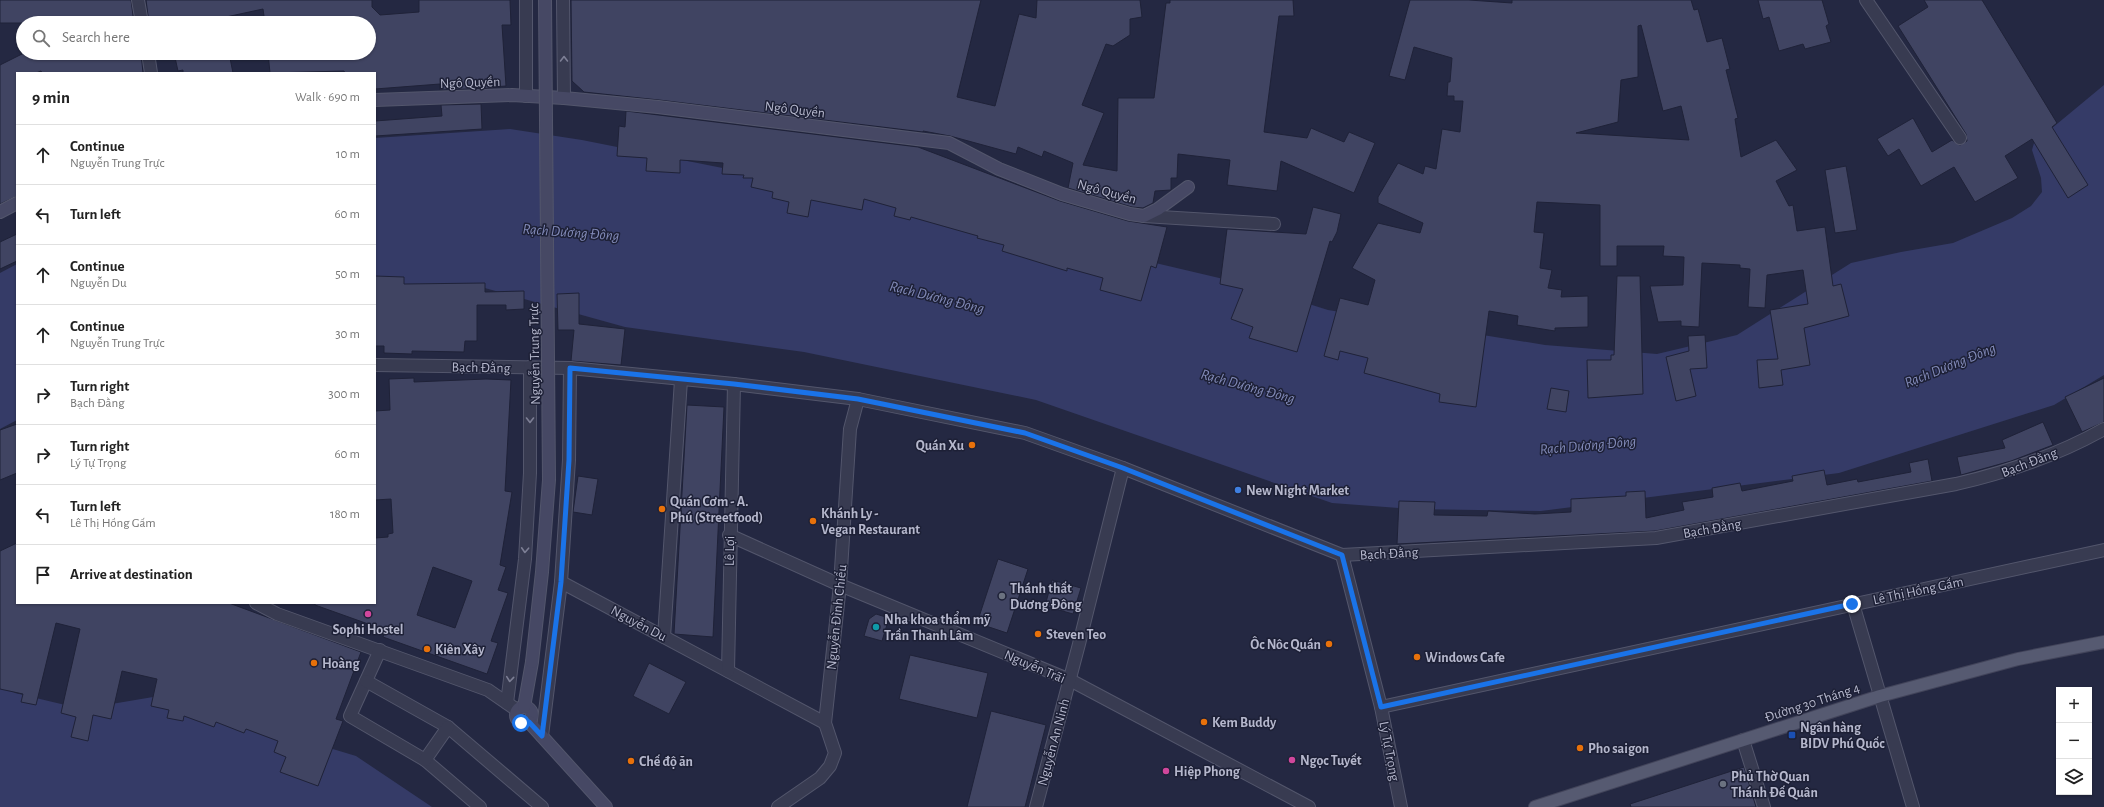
<!DOCTYPE html>
<html lang="en">
<head>
<meta charset="utf-8">
<style>
	:root { --surface:#fff; --page:#f6f6f6; --text:#222; --muted:#767676; --line:#e0e0e0 }
	body { margin:0; font-family:"Alegreya Sans",sans-serif; background:var(--page); color:var(--text) }
	.controls { position:absolute; right:12px; bottom:12px; display:grid; overflow:hidden; border-radius:0px; box-shadow:0 1px 3px #0004 }
	.controls button { width:36px; height:36px; display:grid; place-items:center; padding:0; border:0; border-bottom:1px solid var(--line); background:var(--surface); color:var(--text); font:20px sans-serif }
	.stop { position:absolute; width:12px; height:12px; margin:-9px; border:3px solid #1a73e8; border-radius:50%; background:#fff }
	.stop.end { background:#1a73e8; border-color:#fff; box-shadow:0 1px 4px #0008 }
	.list { margin:0; padding:0; list-style:none }
	h2 { display:flex; justify-content:space-between; align-items:center; height:52px; margin:0; padding:0 16px; font-size:17px }
	h2 small { font-size:13px; font-weight:400; color:var(--muted) }
	.list li { display:grid; grid-template-columns:26px 1fr auto; gap:12px; align-items:center; box-sizing:border-box; height:60px; padding:0 16px; border-top:1px solid var(--line) }
	.list b { display:block; font-size:15px; white-space:nowrap }
	.list p { margin:0; font-size:13px; white-space:nowrap; color:var(--muted) }
	.list em { font-size:13px; font-style:normal; color:var(--muted) }
	.icon { flex:none; width:22px; height:22px; fill:none; stroke:currentColor; stroke-width:2; stroke-linecap:round; stroke-linejoin:round }
	.map { position:relative; flex:none; width:2104px; height:807px; overflow:hidden }
	.search { position:absolute; background:var(--surface); box-shadow:0 1px 3px #0004; left:16px; top:16px; width:360px; height:44px; display:flex; align-items:center; gap:10px; box-sizing:border-box; padding:0 14px; border-radius:22px; color:var(--muted); font-size:15px }
	.panel { position:absolute; background:var(--surface); box-shadow:0 1px 3px #0004; left:16px; top:72px; width:360px; height:532px; border-radius:0px }
	.map>svg:first-child { display:block }
</style>
</head>
<body>
<div class="map">
<svg width="2104" height="807" viewBox="0 0 2104 807">
	<rect width="100%" height="100%" fill="#242842"/>
	<g fill="#353b67">
		<path d="M2104,85V375L2054,405L1839,473L1541,511L1412,509L1332,503L1036,400L804,352L625,327L474,285L375,289V138L510,129L582,140L909,205L1249,285L1328,310L1545,345L1657,354L1737,335L1851,263L1901,252L1953,243L2012,218L2031,206L2042,192L2041,178L2032,150L2034,143Z"/>
		<path d="M17,264V420L0,429V273Z"/>
		<path d="M0,683L15,693L82,709L153,697L250,724L356,756L432,807H0Z"/>
	</g>
	<g fill="#404462" stroke="#1f2238" fill-rule="evenodd">
		<path d="M0,0H131L134,23H0Z"/>
		<path d="M146,0H372V7L380,15L419,12V0H510L511,25H502L506,86L493,87V88L440,90V84L375,89V73H345L344,71L270,73L268,53H369V23H265L263,9L226,17L227,23H149Z"/>
		<path d="M571,0H981L957,97L995,106L1019,14L1036,18L1037,0H1140L1142,17L1130,19V35L1113,46L1106,44L1082,105L1104,113L1083,165L1117,171L1118,98H1154L1166,3H1170V0H1293L1294,16H1279L1264,132L1307,138L1311,128L1344,142L1349,132L1375,143L1354,193L1281,161L1277,191L1227,185L1230,160L1178,154L1177,178H1171V190L1155,191L1153,203L1143,208L1132,207L1068,188L1073,163L1044,151L1042,157L1018,147L1016,154L950,136L923,131V132L659,100L584,92L572,81Z"/>
		<path d="M1410,0H1469L1512,3V0H1691L1694,10L1698,9L1707,42L1722,38L1730,69L1726,70L1738,118L1735,119L1741,157L1776,140L1797,170L1776,181L1789,206L1793,205L1797,231L1825,227L1833,286L1841,284L1849,316L1804,328L1810,365L1781,370L1783,385L1759,388L1757,360L1778,359L1770,310L1808,304L1803,270L1767,275L1765,308L1748,307L1750,269L1740,268V265L1702,263L1699,327L1681,326V321L1658,322L1650,286L1683,285L1684,257L1663,256L1664,246H1617V266H1600V205L1537,202L1534,232L1544,233L1540,268L1552,270L1548,288L1562,290L1561,297L1588,296V327L1555,328V331L1530,327L1517,325L1518,316L1489,311L1476,407L1439,402L1440,394L1364,373L1368,358L1340,351L1338,360L1324,356L1340,298L1368,305L1375,280L1352,268L1378,223L1420,233L1423,223L1378,203V197L1398,163L1423,174L1425,166L1436,169L1442,129L1460,132L1463,101H1454V96H1447L1448,82H1450L1452,58L1414,47L1405,80L1389,76ZM1641,25L1663,111L1681,106L1689,140L1576,133L1618,122L1621,80L1638,77V26Z"/>
		<path d="M1758,0H1822L1829,24L1826,26L1831,42L1805,49L1803,44L1779,51L1769,17L1763,19Z"/>
		<path d="M1924,0H1982L2057,123L2052,127L2088,185L2068,198L2032,139L2005,156L2018,178L1975,202L1954,167L1921,186L1899,149L1888,156L1877,139L1913,118L1932,152L1952,140L1960,145L1967,141L1966,134L1898,26L1928,7Z"/>
		<path d="M24,53H141L143,73H42L41,71L36,73H17V196L0,204V65Z"/>
		<path d="M174,53H229L233,73H183V70L178,71Z"/>
		<path d="M481,104L482,129L375,136V121L442,116L441,105Z"/>
		<path d="M626,111L918,147L1060,201L1128,221L1167,227L1156,268L1151,266L1141,301L1100,290L1103,278L1067,268V271L1002,251L1004,245L977,238L978,236L911,217L910,220L894,216L896,208L864,199L862,210L811,200L808,217L787,213L789,202L772,198L773,192L751,187L753,178H743L744,175L722,174L723,163L680,160V173L646,171L647,158L617,156L619,126L625,127Z"/>
		<path d="M1846,166L1857,230L1835,233L1825,170Z"/>
		<path d="M1313,207L1341,214L1337,232L1332,242L1330,241L1297,352L1249,338L1253,327L1231,319L1243,289L1220,284L1227,229L1306,234Z"/>
		<path d="M17,234V261L0,269V242Z"/>
		<path d="M375,276L404,277V284L485,283V292L524,291V309L506,310V305H477V341H465L464,352L412,351V354L384,353V346H375Z"/>
		<path d="M1617,276H1640L1643,394L1588,398L1587,360H1611V355H1614Z"/>
		<path d="M579,293V324L625,329L621,365L571,361L574,330H558L557,294Z"/>
		<path d="M1705,335L1707,368L1690,369L1696,396L1676,401L1666,357L1689,351L1688,336Z"/>
		<path d="M414,378V382L486,379L511,380L505,491L512,492L500,565L506,567L498,590L508,593L491,641L498,643L487,674L383,637L385,630L315,605V603H375V538L388,537V534L393,533L391,499L375,500V411L390,410L389,379ZM433,567L472,581L455,628L417,615Z"/>
		<path d="M2104,378V422L2082,432L2065,397Z"/>
		<path d="M1551,388L1569,391L1566,412L1547,409Z"/>
		<path d="M687,405L724,407L713,637L674,634Z"/>
		<path d="M2043,422L2053,445L2011,461L1961,475L1957,457L2005,448L2002,440Z"/>
		<path d="M17,424V473L0,480V430Z"/>
		<path d="M1928,459L1932,481L1655,531L1397,544L1399,501L1435,502L1434,515L1487,516L1488,511L1535,514L1571,512V499L1626,496V492L1645,491L1646,518L1684,510L1682,502L1713,497L1712,488L1740,483L1742,491L1793,481L1792,476L1824,470L1827,485L1857,479L1858,482L1911,472L1909,463Z"/>
		<path d="M578,476L598,479L592,515L573,512Z"/>
		<path d="M17,543V603H229L361,652L336,719L343,721L318,786L280,772L286,757L274,752L278,741L246,729L244,733L216,722L214,727L184,716L183,721L167,718L169,710L151,706L157,679L122,671L111,719L93,715L88,741L71,737L76,717L61,713L80,629L56,623L36,705L21,702L23,694L0,689V551Z"/>
		<path d="M998,559L1028,569L1007,633L977,623Z"/>
		<path d="M1052,580L1081,588L1073,614L1045,606Z"/>
		<path d="M876,614L889,618L882,641L864,636L869,619Z"/>
		<path d="M910,655L988,673L977,718L899,699Z"/>
		<path d="M649,663L686,682L669,714L633,696Z"/>
		<path d="M991,711L1046,725L1025,807H967Z"/>
		<path d="M1744,767L1756,807H1631L1630,804Z"/>
	</g>
	<g fill="none" stroke-linecap="round" stroke-linejoin="round">
		<defs>
			<g id="street">
				<path d="M138,0L142,23"/>
				<path d="M526,0V96"/>
				<path d="M563,0L564,98"/>
				<path d="M1866,0L1960,138"/>
				<path d="M148,53L151,73"/>
				<path d="M1144,216L1274,224"/>
				<path d="M375,365L570,368L734,384L858,399L1025,433L1123,468L1342,555L1656,538L1956,484C2008,472 2058,455 2104,429"/>
				<path d="M729,535L840,585L1070,680L1309,807"/>
				<path d="M1342,555L1381,707L1401,807"/>
				<path d="M561,582L825,723"/>
				<path d="M256,603L277,614L488,690L517,710"/>
				<path d="M1853,604L1913,807"/>
				<path d="M664,637L681,380"/>
				<path d="M380,650L350,716L425,760L480,807"/>
				<path d="M728,671L734,384"/>
				<path d="M366,681L448,727L542,807"/>
				<path d="M507,703L525,559L530,473V367"/>
				<path d="M1381,707L2104,550"/>
				<path d="M542,736L561,582L569,460L570,368"/>
				<path d="M1743,740L1764,807"/>
				<path d="M425,760L448,727"/>
				<path d="M778,807L820,778L830,766L835,753L825,723L840,585L850,429L858,399"/>
				<path d="M1036,807L1079,644L1123,468"/>
			</g>
			<g id="secondary">
				<path d="M375,100L512,95L564,98L658,107L949,143L999,169L1062,194L1130,214L1144,216L1158,209L1188,187"/>
				<path d="M0,212L17,203"/>
				<circle cx="524" cy="715" r="8"/>
				<path d="M524,707L532,662"/>
				<path d="M529,722L606,807"/>
			</g>
			<path id="primary" d="M1535,807L1880,696L2018,659L2104,642"/>
		</defs>
		<use href="#street" stroke="#53566c" stroke-width="14"/>
		<use href="#secondary" stroke="#53566c" stroke-width="14"/>
		<use href="#primary" stroke="#42445a" stroke-width="14"/>
		<use href="#street" stroke="#383b51" stroke-width="12"/>
		<use href="#secondary" stroke="#464864" stroke-width="12"/>
		<use href="#primary" stroke="#565a71" stroke-width="12"/>
		<defs>
			<path id="secondary-bridge" d="M532,662L542,572L549,480L545,0"/>
		</defs>
		<use href="#secondary-bridge" stroke="#53566c" stroke-width="14" stroke-linecap="butt"/>
		<use href="#secondary-bridge" stroke="#464864" stroke-width="12"/>
	</g>
	<defs><path id="oneway-chevron" d="M-2-3.5L2.5 0L-2 3.5" fill="none" stroke-width="1.6" stroke-linecap="round" stroke-linejoin="round"/></defs>
	<g stroke="#7d7f95">
		<use href="#oneway-chevron" transform="translate(564 59) rotate(-90)"/>
		<use href="#oneway-chevron" transform="translate(530 420) rotate(90)"/>
		<use href="#oneway-chevron" transform="translate(525 550) rotate(93)"/>
		<use href="#oneway-chevron" transform="translate(510 679) rotate(96)"/>
	</g>
	<g fill="none" stroke-linecap="round" stroke-linejoin="round">
		<path stroke="#1a73e8" stroke-width="5" d="M521,723L529,722L542,736L561,582L569,460L570,368L734,384L858,399L1025,433L1123,468L1342,555L1381,707L1852,604"/>
	</g>
	<g fill="#e8710a" stroke="#1d2036" stroke-width="1.5">
		<circle cx="972" cy="445" r="4"/>
		<circle cx="662" cy="509" r="4"/>
		<circle cx="813" cy="521" r="4"/>
		<circle cx="1038" cy="634" r="4"/>
		<circle cx="1329" cy="644" r="4"/>
		<circle cx="427" cy="649" r="4"/>
		<circle cx="1417" cy="657" r="4"/>
		<circle cx="314" cy="663" r="4"/>
		<circle cx="1204" cy="722" r="4"/>
		<circle cx="1580" cy="748" r="4"/>
		<circle cx="631" cy="761" r="4"/>
	</g>
	<circle fill="#3f7fe0" stroke="#1d2036" stroke-width="1.5" cx="1238" cy="490" r="4"/>
	<g fill="#6b7280" stroke="#1d2036" stroke-width="1.5">
		<circle cx="1002" cy="596" r="4"/>
		<circle cx="1723" cy="784" r="4"/>
	</g>
	<g fill="#d1479c" stroke="#1d2036" stroke-width="1.5">
		<circle cx="368" cy="614" r="4"/>
		<circle cx="1292" cy="760" r="4"/>
		<circle cx="1166" cy="771" r="4"/>
	</g>
	<circle fill="#0f9aa8" stroke="#1d2036" stroke-width="1.5" cx="876" cy="627" r="4"/>
	<rect fill="#1a4fb4" stroke="#1d2036" stroke-width="1.5" x="1788" y="731" width="8" height="8" rx="2"/>
	<g text-anchor="middle" stroke-width="3" stroke-linejoin="round" paint-order="stroke">
		<g font-size="14" fill="#b5b7cc" stroke="#1d2036">
			<text transform="translate(470 82) rotate(-2)" y="5">Ngô Quyền</text>
			<text transform="translate(795 109) rotate(7)" y="5">Ngô Quyền</text>
			<text transform="translate(1107 191) rotate(15)" y="5">Ngô Quyền</text>
			<text transform="translate(534 354) rotate(-91)" y="5">Nguyễn Trung Trực</text>
			<text transform="translate(481 367) rotate(1)" y="5">Bạch Đằng</text>
			<text transform="translate(2029 462) rotate(-21)" y="5">Bạch Đằng</text>
			<text transform="translate(1712 528) rotate(-10)" y="5">Bạch Đằng</text>
			<text transform="translate(729 551) rotate(-89)" y="5">Lê Lợi</text>
			<text transform="translate(1389 553) rotate(-3)" y="5">Bạch Đằng</text>
			<text transform="translate(1918 590) rotate(-12)" y="5">Lê Thị Hồng Gấm</text>
			<text transform="translate(836 617) rotate(-84)" y="5">Nguyễn Đình Chiểu</text>
			<text transform="translate(639 623) rotate(28)" y="5">Nguyễn Du</text>
			<text transform="translate(1035 666) rotate(23)" y="5">Nguyễn Trãi</text>
			<text transform="translate(1812 702) rotate(-18)" y="5">Đường 30 Tháng 4</text>
			<text transform="translate(1053 742) rotate(-75)" y="5">Nguyễn An Ninh</text>
			<text transform="translate(1390 751) rotate(79)" y="5">Lý Tự Trọng</text>
		</g>
		<g font-size="14" font-weight="bold" fill="#b5b7cc" stroke="#1d2036" text-anchor="start">
			<text x="964" y="450" text-anchor="end">Quán Xu</text>
			<text x="1246" y="495">New Night Market</text>
			<text x="670" y="506">Quán Cơm - A.<tspan x="670" dy="16">Phú (Streetfood)</tspan></text>
			<text x="821" y="518">Khánh Ly -<tspan x="821" dy="16">Vegan Restaurant</tspan></text>
			<text x="1010" y="593">Thánh thất<tspan x="1010" dy="16">Dương Đông</tspan></text>
			<text x="884" y="624">Nha khoa thẩm mỹ<tspan x="884" dy="16">Trần Thanh Lâm</tspan></text>
			<text x="368" y="634" text-anchor="middle">Sophi Hostel</text>
			<text x="1046" y="639">Steven Teo</text>
			<text x="1321" y="649" text-anchor="end">Ôc Nôc Quán</text>
			<text x="435" y="654">Kiên Xây</text>
			<text x="1425" y="662">Windows Cafe</text>
			<text x="322" y="668">Hoàng</text>
			<text x="1212" y="727">Kem Buddy</text>
			<text x="1800" y="732">Ngân hàng<tspan x="1800" dy="16">BIDV Phú Quốc</tspan></text>
			<text x="1588" y="753">Pho saigon</text>
			<text x="1300" y="765">Ngọc Tuyết</text>
			<text x="639" y="766">Chế độ ăn</text>
			<text x="1174" y="776">Hiệp Phong</text>
			<text x="1731" y="781">Phủ Thờ Quan<tspan x="1731" dy="16">Thánh Đế Quân</tspan></text>
		</g>
		<g font-size="15" font-style="italic" fill="#828ab8" stroke="#1d2036">
			<text transform="translate(571 232) rotate(4)" y="5">Rạch Dương Đông</text>
			<text transform="translate(937 297) rotate(14)" y="5">Rạch Dương Đông</text>
			<text transform="translate(1950 365) rotate(-22)" y="5">Rạch Dương Đông</text>
			<text transform="translate(1248 386) rotate(15)" y="5">Rạch Dương Đông</text>
			<text transform="translate(1588 445) rotate(-5)" y="5">Rạch Dương Đông</text>
		</g>
	</g>
</svg>
<div class="controls">
<button>+</button>
<button>−</button>
<button><svg class="icon" aria-label="layers" viewBox="0 0 24 24"><path d="M12 4l9 5-9 5-9-5zM3 14l9 5 9-5"/></svg></button>
</div>
<div class="stop" style="left:521px;top:723px"></div>
<div class="stop end" style="left:1852px;top:604px"></div>
<div class="search"><svg class="icon" aria-label="search" viewBox="0 0 24 24"><circle cx="10" cy="10" r="6"/><path d="M15 15l6 6"/></svg>Search here</div>
<section class="panel">
<h2>9 min<small>Walk · 690 m</small></h2>
<ul class="list">
<li><svg class="icon" aria-label="ahead" viewBox="0 0 24 24"><path d="M12 20V5M6 11l6-6 6 6"/></svg><div><b>Continue</b><p>Nguyễn Trung Trực</p></div><em>10 m</em></li>
<li><svg class="icon" aria-label="left" viewBox="0 0 24 24"><path d="M17 20v-9H6M10 6l-5 5 5 5"/></svg><div><b>Turn left</b></div><em>60 m</em></li>
<li><svg class="icon" aria-label="ahead" viewBox="0 0 24 24"><path d="M12 20V5M6 11l6-6 6 6"/></svg><div><b>Continue</b><p>Nguyễn Du</p></div><em>50 m</em></li>
<li><svg class="icon" aria-label="ahead" viewBox="0 0 24 24"><path d="M12 20V5M6 11l6-6 6 6"/></svg><div><b>Continue</b><p>Nguyễn Trung Trực</p></div><em>30 m</em></li>
<li><svg class="icon" aria-label="right" viewBox="0 0 24 24"><path d="M7 20v-9h11M14 6l5 5-5 5"/></svg><div><b>Turn right</b><p>Bạch Đằng</p></div><em>300 m</em></li>
<li><svg class="icon" aria-label="right" viewBox="0 0 24 24"><path d="M7 20v-9h11M14 6l5 5-5 5"/></svg><div><b>Turn right</b><p>Lý Tự Trọng</p></div><em>60 m</em></li>
<li><svg class="icon" aria-label="left" viewBox="0 0 24 24"><path d="M17 20v-9H6M10 6l-5 5 5 5"/></svg><div><b>Turn left</b><p>Lê Thị Hồng Gấm</p></div><em>180 m</em></li>
<li><svg class="icon" aria-label="arrive" viewBox="0 0 24 24"><path d="M6 21V4h12l-3 4 3 4H6"/></svg><div><b>Arrive at destination</b></div></li>
</ul>
</section>
</div>
</body>
</html>
